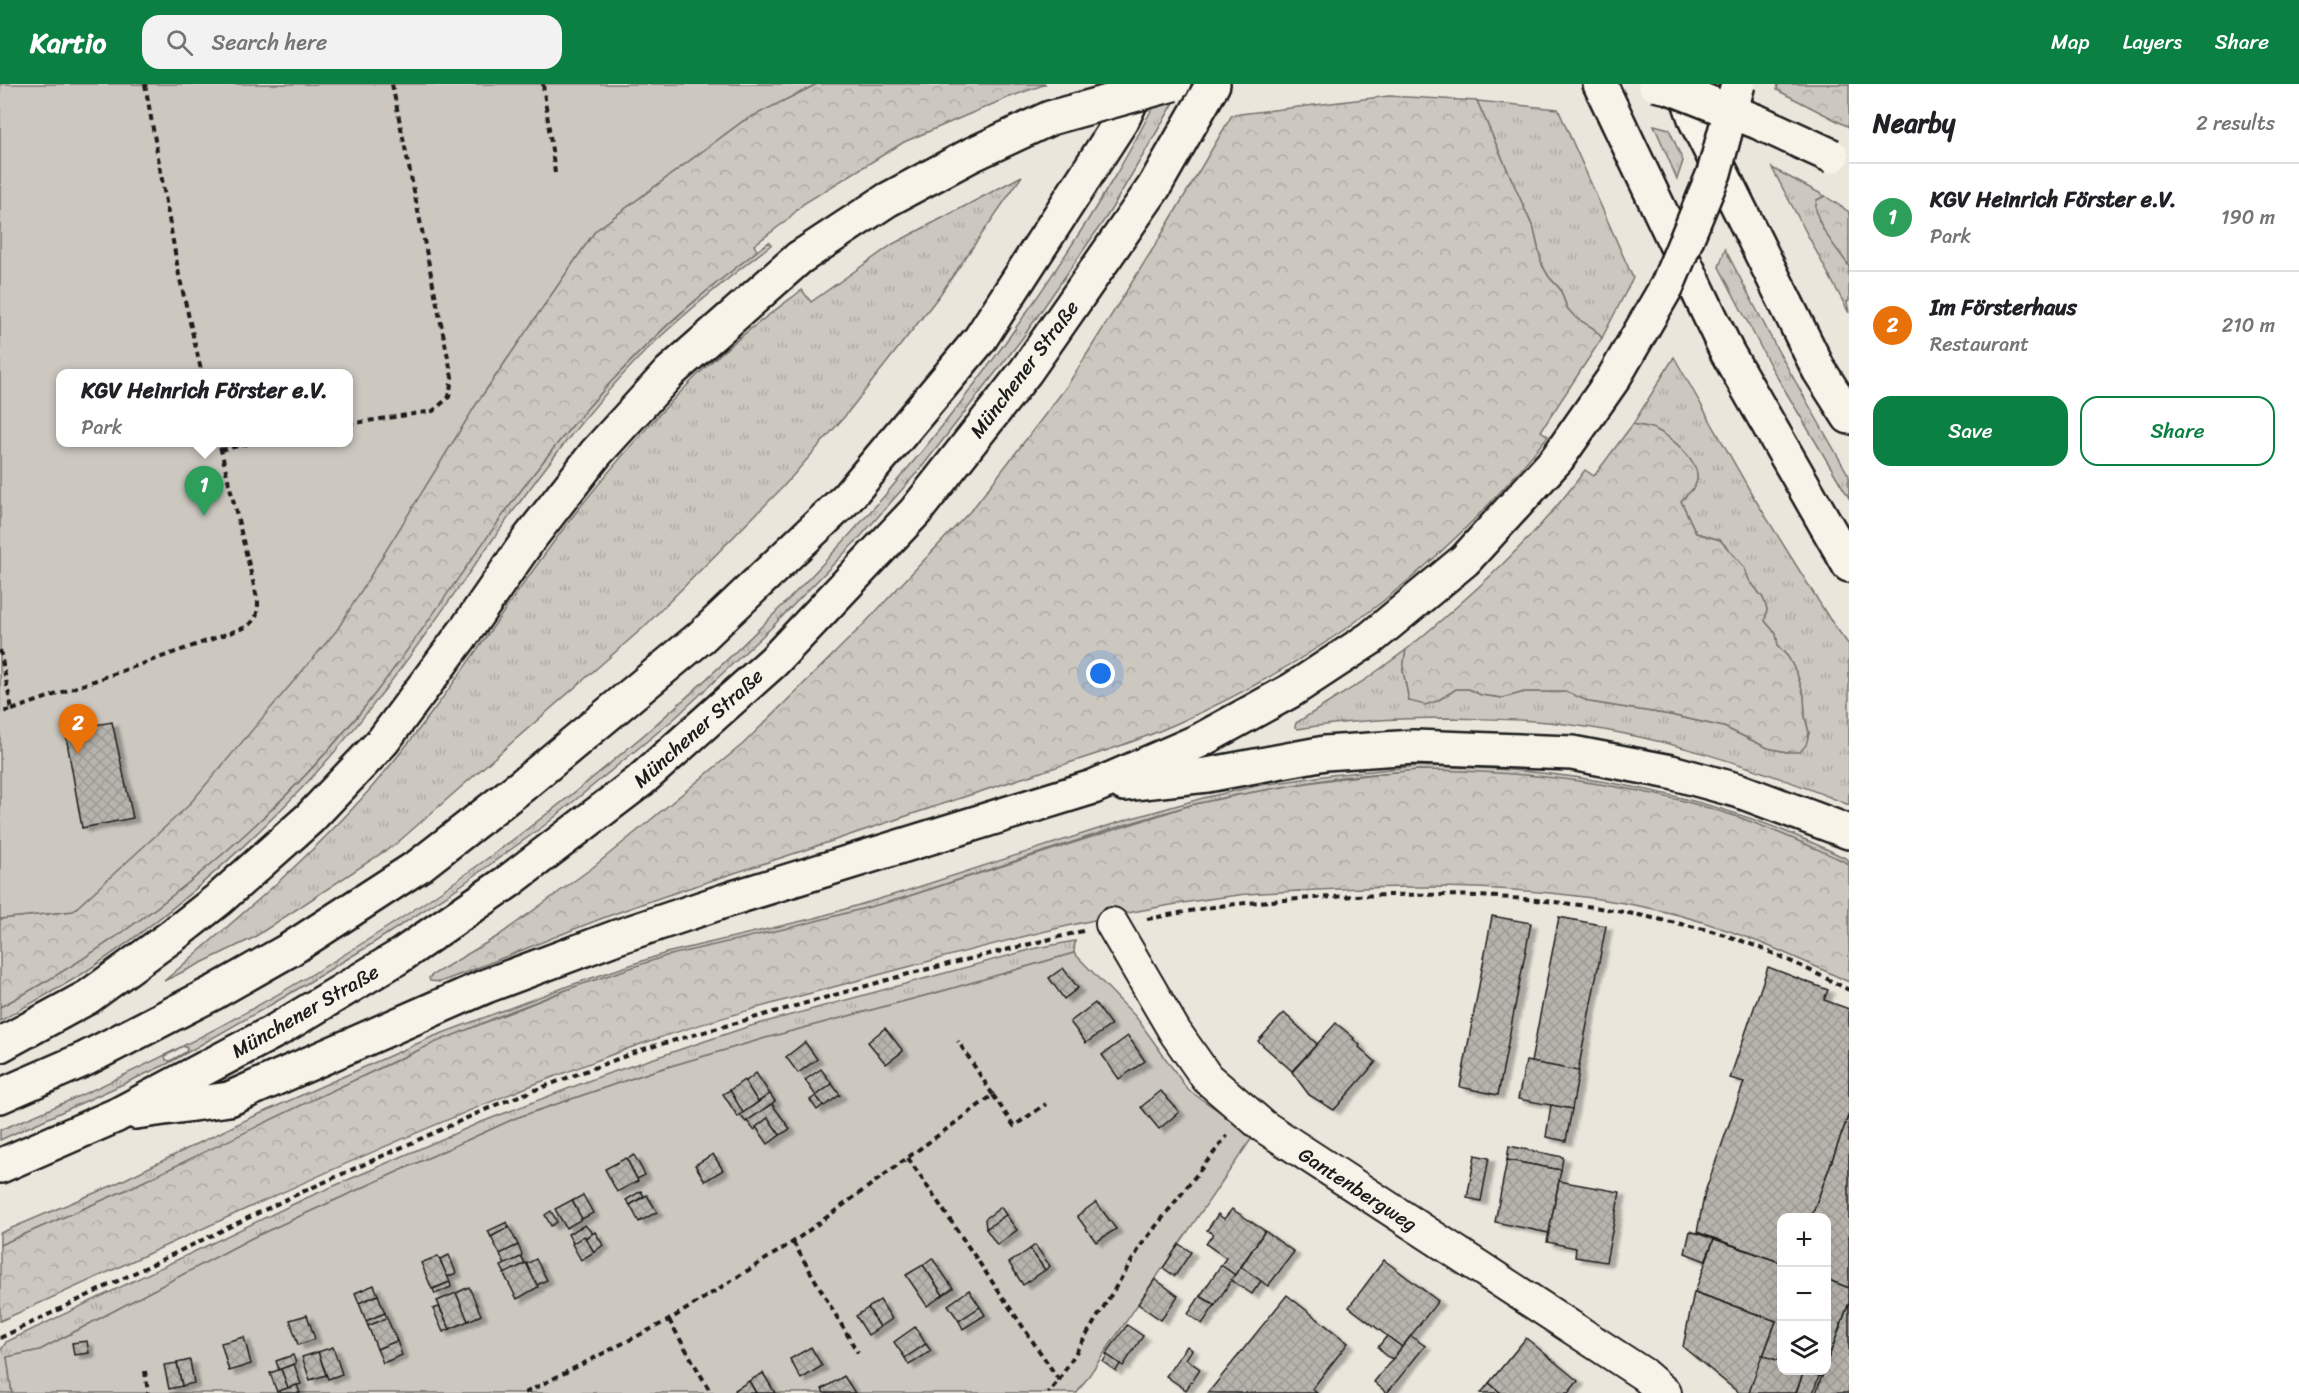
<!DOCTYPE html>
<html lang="en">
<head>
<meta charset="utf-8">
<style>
	:root { --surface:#fff; --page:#f2f2f2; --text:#202124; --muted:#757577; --line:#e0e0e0; --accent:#0b8043 }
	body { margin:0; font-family:Sriracha,sans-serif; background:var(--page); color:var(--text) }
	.controls { position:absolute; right:18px; bottom:18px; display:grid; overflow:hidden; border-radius:12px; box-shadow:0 6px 24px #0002 }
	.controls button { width:54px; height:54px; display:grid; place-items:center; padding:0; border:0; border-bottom:2px solid var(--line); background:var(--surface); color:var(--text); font:30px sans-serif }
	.you { position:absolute; left:1101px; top:590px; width:21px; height:21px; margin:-15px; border:4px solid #fff; border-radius:50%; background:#1a73e8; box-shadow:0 0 0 9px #1a73e833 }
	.badge { display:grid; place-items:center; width:39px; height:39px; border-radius:50%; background:var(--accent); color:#fff; font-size:20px; font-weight:700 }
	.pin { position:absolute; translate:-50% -50px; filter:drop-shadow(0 2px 3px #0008) }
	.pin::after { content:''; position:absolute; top:32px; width:21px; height:18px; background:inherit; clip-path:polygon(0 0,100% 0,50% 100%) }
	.popup { position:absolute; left:56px; top:285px; width:297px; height:78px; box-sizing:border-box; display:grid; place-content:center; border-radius:12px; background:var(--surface); filter:drop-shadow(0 2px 4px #0005); font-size:20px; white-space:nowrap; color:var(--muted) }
	.popup b { font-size:22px; color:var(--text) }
	.popup::after { content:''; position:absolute; left:50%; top:100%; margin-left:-12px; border:12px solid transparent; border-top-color:var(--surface) }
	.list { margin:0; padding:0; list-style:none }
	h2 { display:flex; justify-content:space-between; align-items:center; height:78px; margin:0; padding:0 24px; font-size:26px }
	h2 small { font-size:20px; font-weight:400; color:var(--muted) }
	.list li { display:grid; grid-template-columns:39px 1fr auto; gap:18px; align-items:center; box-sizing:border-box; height:108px; padding:0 24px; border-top:2px solid var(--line) }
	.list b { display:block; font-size:22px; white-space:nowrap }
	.list p { margin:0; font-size:20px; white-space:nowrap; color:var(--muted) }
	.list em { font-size:20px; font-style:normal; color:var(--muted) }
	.actions { display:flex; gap:12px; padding:18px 24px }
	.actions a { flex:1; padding:14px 0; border:2px solid var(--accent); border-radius:18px; text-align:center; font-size:21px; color:var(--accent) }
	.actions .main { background:var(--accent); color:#fff }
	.icon { flex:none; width:33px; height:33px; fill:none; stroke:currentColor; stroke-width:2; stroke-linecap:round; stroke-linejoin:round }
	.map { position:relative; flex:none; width:1849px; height:1309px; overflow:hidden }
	header { display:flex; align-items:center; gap:36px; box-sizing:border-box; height:84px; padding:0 30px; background:var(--accent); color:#fff }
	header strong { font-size:28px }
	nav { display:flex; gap:33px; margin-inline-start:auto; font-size:21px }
	.search { width:420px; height:54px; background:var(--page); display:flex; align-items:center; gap:15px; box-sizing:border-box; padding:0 21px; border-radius:18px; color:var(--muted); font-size:22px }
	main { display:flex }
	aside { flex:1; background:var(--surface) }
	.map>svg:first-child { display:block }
</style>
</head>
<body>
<header>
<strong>Kartio</strong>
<div class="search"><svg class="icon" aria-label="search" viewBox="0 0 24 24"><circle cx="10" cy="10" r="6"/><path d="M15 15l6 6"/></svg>Search here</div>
<nav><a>Map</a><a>Layers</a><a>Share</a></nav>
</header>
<main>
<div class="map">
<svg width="1849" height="1309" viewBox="0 0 1849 1309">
	<defs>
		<pattern id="grass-tufts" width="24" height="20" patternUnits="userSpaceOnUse" patternTransform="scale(1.5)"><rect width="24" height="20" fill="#ccc8c0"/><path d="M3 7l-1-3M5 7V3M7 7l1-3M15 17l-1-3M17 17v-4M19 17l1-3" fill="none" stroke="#afaba4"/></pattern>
		<pattern id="forest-crowns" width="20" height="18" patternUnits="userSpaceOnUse" patternTransform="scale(1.5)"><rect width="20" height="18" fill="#ccc8c0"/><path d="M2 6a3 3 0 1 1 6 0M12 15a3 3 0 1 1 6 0" fill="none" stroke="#afaba4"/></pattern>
		<pattern id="building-cross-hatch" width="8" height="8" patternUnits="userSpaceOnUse" patternTransform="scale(1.5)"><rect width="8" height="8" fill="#b6b4ac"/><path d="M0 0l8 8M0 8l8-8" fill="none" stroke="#9c9a93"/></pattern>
		<filter id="shadow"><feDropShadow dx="6" dy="4" stdDeviation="1.5" flood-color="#0004"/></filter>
	</defs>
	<rect width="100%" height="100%" fill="#eae6dc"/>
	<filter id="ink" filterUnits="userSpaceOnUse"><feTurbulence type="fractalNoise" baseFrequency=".0167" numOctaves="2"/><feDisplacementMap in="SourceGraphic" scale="12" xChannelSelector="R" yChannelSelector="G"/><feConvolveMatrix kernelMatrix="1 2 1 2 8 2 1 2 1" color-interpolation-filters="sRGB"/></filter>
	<g filter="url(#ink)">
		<g fill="url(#grass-tufts)" stroke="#74726e" stroke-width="1.5" fill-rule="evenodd">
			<path d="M1165,0H1185L1109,129L1021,256L921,384L861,452L771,544L675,634L545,741L449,810L367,863L286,912L167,980L0,1056V1046C339,908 646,686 886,410C971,312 1048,203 1115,92C1133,62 1149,31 1165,0ZM183,962L187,964L186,968L170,977L166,976L165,972Z"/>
			<path d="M1477,17L1558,25L1633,194L1602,254L1593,244L1575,234L1567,224L1560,205L1549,193L1542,181L1534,146Z"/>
			<path d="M1654,41L1669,45L1683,77L1677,95Z"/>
			<path d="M1772,84L1825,112L1817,116L1819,137L1849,182V217L1847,218L1849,229Z"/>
			<path d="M1022,92L939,212L845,332L782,404L644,543L397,759L253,854L164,897C237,835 309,775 372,703C445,619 503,524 570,436C613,381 658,328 709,280C738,253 770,230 802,206L811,218L893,160Z"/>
			<path d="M769,158L771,161C733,190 696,220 660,253C623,288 589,328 557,369C470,479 399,602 302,704C236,773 162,838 82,890C55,907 27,921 0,937V923C132,853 266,746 360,629C419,554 470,473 528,397C596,307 677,224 769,158Z"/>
			<path d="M1725,165L1777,265L1849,392V414L1771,283L1719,183Z"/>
			<path d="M1674,273L1753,412L1829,534L1849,561V721C1752,681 1652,649 1548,638C1516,635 1484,635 1452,634C1401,634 1349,636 1298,645L1295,643L1296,639L1365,596L1406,566L1403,586L1409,617H1437L1456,605H1469L1481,611L1503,614L1524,608H1568L1590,618L1671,631L1724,643L1768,664L1787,668L1809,649L1805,633L1804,612L1797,590L1788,573L1778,562L1776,550L1765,537L1767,525L1763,514L1749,496L1744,483L1720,456L1696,449L1681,417C1685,412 1694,405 1696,399C1703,379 1669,351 1652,344C1646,342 1639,342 1633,340Z"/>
			<path d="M1418,682C1565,683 1717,709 1849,776V780L1776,748L1735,732L1616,703L1419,686L1341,693L1237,711L1191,721L1121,742L900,815L574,903L509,928L401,974L126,1106L0,1161V1149L111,1102L248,1035L432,953L571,901L666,869L815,834L906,807L1129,735L1203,714L1261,701L1331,691Z"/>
			<path d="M1075,857L1074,869L943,907L766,954L654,987L516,1034L252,1154L40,1266L7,1273L12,1309H0V1268L6,1258L304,1115L479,1039L601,992L747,943L1037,864Z"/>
		</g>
		<g fill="url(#forest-crowns)" stroke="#74726e" stroke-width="1.5">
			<path d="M817,0H1046L1007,14L904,58L803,120L786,137L754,161L757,167C724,193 691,218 661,247C613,293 568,344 528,397C470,474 419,555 359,630C262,749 136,851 0,923V835L73,827L477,319L595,147L743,37Z"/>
			<path d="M1778,0H1849V43L1777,6Z"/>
			<path d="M1389,12L1477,17L1534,146L1542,181L1549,193L1560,205L1567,224L1576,234L1593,244L1602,254L1541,347L1548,352C1444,482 1330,571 1178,639C1134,659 1087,673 1041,688C975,709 909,731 844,753C770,778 695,801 622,827C561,849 501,876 440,898L430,897L429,894L432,891L498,852L592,784L743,660L864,540L974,423L1067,302L1159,155L1232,31Z"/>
			<path d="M1825,112L1849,128V182C1838,166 1810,135 1817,116Z"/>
			<path d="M1633,340C1639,342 1646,342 1652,344C1669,351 1704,379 1696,399C1694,406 1685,412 1681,417L1696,449L1720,456L1744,483L1749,496L1763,514L1767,525L1765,537L1776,550L1778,562L1788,573L1797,590L1804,612L1805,633L1809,649L1806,661L1800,668H1787L1768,664L1724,643L1671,631L1590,618L1567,608H1524L1503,614L1481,611L1469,605H1456L1437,617L1425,621L1409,617L1403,586L1406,566C1472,511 1535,455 1585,386L1594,392Z"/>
			<path d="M1419,686C1526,687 1633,699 1735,732C1770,744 1803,759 1837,774L1849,780V898C1787,869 1725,841 1658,826C1551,802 1427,800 1318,806C1289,808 1259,808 1231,812C1128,825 1026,851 926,878C832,904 737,927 644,959C614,969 584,982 553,993C365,1066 184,1155 0,1237V1161L126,1106L312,1016L434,959L574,903L666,872L797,842L900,815L1191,721C1267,704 1342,692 1419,686Z"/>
		</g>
		<g fill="#ccc8c0" stroke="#74726e" stroke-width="1.5" fill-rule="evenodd">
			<path d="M0,0H817L743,37L595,147L477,319L337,546L187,723L73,827L0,835ZM60,290H348V358H60Z"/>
			<path d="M1074,869L1136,933L1188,1006L1254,1051L1077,1309H12L7,1273L40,1266L252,1154L516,1034L654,987L766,954L943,907Z"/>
		</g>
		<g fill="url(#building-cross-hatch)" stroke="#1c1c1c" stroke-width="1.5" filter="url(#shadow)">
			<path d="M112,638L133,734L82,744L65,646Z"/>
			<path d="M1492,832L1531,839L1498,1011L1460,1003Z"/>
			<path d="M1559,833L1606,842L1578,987L1531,978Z"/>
			<path d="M1768,883L1828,906L1824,916L1849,925V1030L1811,1134H1782V1179L1697,1148L1705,1108L1744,998L1730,994Z"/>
			<path d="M1063,884L1078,904L1064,915L1049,894Z"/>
			<path d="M1095,919L1111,941L1086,959L1070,938Z"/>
			<path d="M1284,929L1317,960L1292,987L1258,957Z"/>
			<path d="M1336,939L1354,954L1353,955L1360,961L1359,963L1376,978L1334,1026L1309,1011L1292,988Z"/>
			<path d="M885,944L903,967L886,980L868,958Z"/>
			<path d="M1128,952L1145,977L1119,995L1102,971Z"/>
			<path d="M805,958L817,975L798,989L786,973Z"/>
			<path d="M1526,977L1579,987L1572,1025L1518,1015Z"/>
			<path d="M821,985L832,1000L816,1012L805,996Z"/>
			<path d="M756,989L770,1010L758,1018L745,998Z"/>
			<path d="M744,996L758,1018L743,1029L730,1006Z"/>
			<path d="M832,1000L840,1011L824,1022L816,1012Z"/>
			<path d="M730,1006L743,1029L738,1033L723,1010Z"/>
			<path d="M1161,1007L1179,1028L1159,1045L1141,1023Z"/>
			<path d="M770,1010L775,1017L746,1038L740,1031Z"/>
			<path d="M816,1012L823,1021L817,1026L810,1016Z"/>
			<path d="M772,1020L790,1045L780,1051L768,1034L754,1046L747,1037Z"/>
			<path d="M1551,1021L1572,1025L1566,1057L1546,1053Z"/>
			<path d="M1849,1030V1204L1826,1195V1134H1811Z"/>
			<path d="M768,1034L780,1051L768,1060L756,1043Z"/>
			<path d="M1509,1062L1563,1073L1561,1086L1507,1076Z"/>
			<path d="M713,1070L723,1086L705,1097L695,1081Z"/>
			<path d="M634,1071L645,1091L637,1095L627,1075Z"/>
			<path d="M1475,1071L1489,1074L1481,1117L1467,1114Z"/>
			<path d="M626,1074L638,1097L617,1108L605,1085Z"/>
			<path d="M1507,1076L1561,1086L1549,1149L1495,1138Z"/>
			<path d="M1559,1097L1620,1108L1606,1178L1575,1173L1576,1164L1547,1158Z"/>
			<path d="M641,1107L644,1112L630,1121L626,1116Z"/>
			<path d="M583,1111L593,1129L582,1135L572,1117Z"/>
			<path d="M647,1111L657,1128L639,1138L630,1121Z"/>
			<path d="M572,1116L582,1135L566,1144L555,1125Z"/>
			<path d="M1096,1118L1116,1145L1096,1158L1077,1132Z"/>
			<path d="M1001,1123L1006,1131L986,1145L985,1135Z"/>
			<path d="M1232,1125L1265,1147L1235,1191L1221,1181L1226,1174L1206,1160L1213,1150L1207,1146L1218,1130L1224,1135Z"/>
			<path d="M551,1127L557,1138L551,1142L545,1131Z"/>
			<path d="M1006,1131L1017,1146L997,1161L986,1145Z"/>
			<path d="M507,1138L509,1143L491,1153L488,1147Z"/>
			<path d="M585,1141L593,1150L573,1159L568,1150Z"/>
			<path d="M509,1143L518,1161L500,1170L491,1153Z"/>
			<path d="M1265,1147L1294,1168L1268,1202L1241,1183Z"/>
			<path d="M1690,1147L1714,1155L1705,1177L1685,1169Z"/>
			<path d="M595,1148L603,1161L594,1168L585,1154Z"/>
			<path d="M584,1152L594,1168L581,1176L572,1160Z"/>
			<path d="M1714,1155L1782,1179V1278L1763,1272L1776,1237L1695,1208Z"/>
			<path d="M1179,1160L1191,1168L1175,1192L1163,1184Z"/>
			<path d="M518,1161L522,1170L521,1173L505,1181L500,1170Z"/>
			<path d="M1035,1161L1050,1182L1045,1186L1030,1165Z"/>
			<path d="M1030,1165L1045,1186L1023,1201L1009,1179Z"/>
			<path d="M449,1171L456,1189L447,1193L440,1175Z"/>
			<path d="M438,1172L450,1198L432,1205L421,1179Z"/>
			<path d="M521,1173L525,1180L505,1190L501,1182Z"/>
			<path d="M932,1174L953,1204L943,1211L923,1181Z"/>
			<path d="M536,1175L547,1196L537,1201L526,1180Z"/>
			<path d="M1384,1176L1438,1217L1402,1263L1349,1223Z"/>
			<path d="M526,1179L538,1203L517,1215L504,1190Z"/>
			<path d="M923,1181L943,1211L927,1222L906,1191Z"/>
			<path d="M1221,1181L1235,1191L1215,1221L1200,1212Z"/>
			<path d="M1241,1183L1261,1197L1252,1210L1231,1196Z"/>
			<path d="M1155,1195L1178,1212L1161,1236L1138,1220Z"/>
			<path d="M1826,1195L1849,1204V1219L1826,1281Z"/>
			<path d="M450,1198L451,1203L435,1210L433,1205Z"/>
			<path d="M374,1201L378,1211L359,1219L355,1209Z"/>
			<path d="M469,1203L481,1231L468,1237L456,1209Z"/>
			<path d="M969,1206L980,1223L959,1237L948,1221Z"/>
			<path d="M1694,1208L1776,1237L1749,1309H1739L1683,1263Z"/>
			<path d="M456,1209L468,1237L450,1245L437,1217Z"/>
			<path d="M378,1211L385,1229L366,1237L359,1219Z"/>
			<path d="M1287,1211L1348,1259L1312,1305L1317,1309H1208Z"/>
			<path d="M1200,1212L1215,1221L1202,1240L1188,1230Z"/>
			<path d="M880,1216L892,1235L880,1243L868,1224Z"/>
			<path d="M1849,1219V1309H1816L1824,1286H1826V1281Z"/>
			<path d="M439,1223L450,1245L443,1248L433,1225Z"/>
			<path d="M980,1223L985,1231L963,1245L959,1237Z"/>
			<path d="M868,1224L880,1243L868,1251L856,1232Z"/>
			<path d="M385,1229L387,1234L368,1242L366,1237Z"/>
			<path d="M307,1231L315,1255L298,1261L290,1236Z"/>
			<path d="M387,1234L397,1257L377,1265L368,1242Z"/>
			<path d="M1127,1241L1143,1252L1123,1282L1106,1270Z"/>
			<path d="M915,1243L926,1260L905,1274L894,1258Z"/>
			<path d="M1387,1252L1402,1263L1393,1275L1386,1272L1378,1263Z"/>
			<path d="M1411,1252L1425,1262L1387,1309L1374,1298Z"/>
			<path d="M244,1253L251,1280L229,1287L221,1259Z"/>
			<path d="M1526,1254L1578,1297L1568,1309H1501L1489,1299Z"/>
			<path d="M87,1257L89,1269L74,1271L72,1259Z"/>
			<path d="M397,1257L402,1271L383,1279L377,1265Z"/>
			<path d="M926,1260L931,1267L909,1281L905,1274Z"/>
			<path d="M1187,1262L1192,1266L1186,1275L1200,1285L1186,1306L1166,1292Z"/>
			<path d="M333,1263L342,1290L328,1295L318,1268Z"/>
			<path d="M811,1263L822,1282L801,1295L790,1275Z"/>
			<path d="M318,1268L326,1291L310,1296L302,1273Z"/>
			<path d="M293,1271L296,1279L279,1286L276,1277Z"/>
			<path d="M1107,1271L1120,1280L1116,1287L1103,1278Z"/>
			<path d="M1762,1271L1782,1278V1286L1804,1287L1796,1309H1749Z"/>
			<path d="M190,1276L194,1299L182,1302L177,1279Z"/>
			<path d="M177,1279L182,1302L169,1305L164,1281Z"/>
			<path d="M294,1280L301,1300L288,1304L281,1285Z"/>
			<path d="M281,1285L288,1304L277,1308L270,1289Z"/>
			<path d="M1803,1286H1824L1822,1293Z"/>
			<path d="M1804,1287L1819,1292L1813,1309H1796Z"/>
			<path d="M763,1289L775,1309H756L749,1297Z"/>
			<path d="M844,1292L855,1309H824L822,1305Z"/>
			<path d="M749,1297L756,1309H736L735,1306Z"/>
			<path d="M1489,1299L1501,1309H1481Z"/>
			<path d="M297,1301L300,1309H280L279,1307Z"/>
		</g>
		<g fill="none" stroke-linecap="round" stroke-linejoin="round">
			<defs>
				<path id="minor" d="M1112,840L1175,948L1207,994L1263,1042L1643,1290L1665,1309"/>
				<g id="highway">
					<path d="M1600,0L1727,268L1849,481"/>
					<path d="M1683,0L1696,37L1819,286L1849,333"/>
					<path d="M1124,700L1207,691L1325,669L1414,663L1572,669L1671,688L1740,707L1849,748"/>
					<path d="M0,961L88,913L172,852L219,815L310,734L383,657L468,543L529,455L596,369L670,288L799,174"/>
					<path d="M0,1012L85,975L215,908L289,866L420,781L524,700L701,553L847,414L980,255L1123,34L1139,0"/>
					<path d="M136,1028L229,1015L486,902L617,853L730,815L1093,703L1199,657L1292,606L1371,554L1465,476L1557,375"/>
					<path d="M0,1082L117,1031L277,946L397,874L509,797L640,697L773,578L915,428L1026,287L1154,103L1213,0"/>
				</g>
			</defs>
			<use href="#minor" stroke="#1c1c1c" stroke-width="36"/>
			<use href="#highway" stroke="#1c1c1c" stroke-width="38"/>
			<g stroke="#1c1c1c" stroke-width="4" stroke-dasharray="6 4.5" stroke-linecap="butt">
				<path d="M145,0L179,191L202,290"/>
				<path d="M543,0L555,89"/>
				<path d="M348,340L433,327L449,313L452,293L392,0"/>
				<path d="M221,366L256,358"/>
				<path d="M0,566L12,626L0,628"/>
				<path d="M12,626L246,543C256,537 258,530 258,518L219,358"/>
				<path d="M1147,835C1176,830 1206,823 1236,820C1378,807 1522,804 1662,836C1680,840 1698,843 1715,848C1762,862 1806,884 1849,906"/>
				<path d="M993,1011L1014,1042L1046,1020"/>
				<path d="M908,1074L1059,1296L1048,1309"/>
				<path d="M793,1158L858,1269"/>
				<path d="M669,1236L711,1309"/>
				<path d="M0,1254L289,1114L498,1020L644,965L912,889L1083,847"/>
				<path d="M145,1287L148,1309"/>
				<path d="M1059,1296L1142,1160L1227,1052"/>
				<path d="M525,1309L669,1236L793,1158L993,1011L958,957"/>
			</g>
			<use href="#minor" stroke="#f7f3e8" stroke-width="32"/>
			<use href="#highway" stroke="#f7f3e8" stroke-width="33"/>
			<defs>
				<g id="highway-bridge">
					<path d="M1655,0L1669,3L1758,38L1832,72"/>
					<path d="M799,174L887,116L971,71L1050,34L1173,0"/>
					<path d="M1557,375L1613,295L1667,202L1714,89L1738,0"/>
				</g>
			</defs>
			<use href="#highway-bridge" stroke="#1c1c1c" stroke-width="38" stroke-linecap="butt"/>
			<use href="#highway-bridge" stroke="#f7f3e8" stroke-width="33"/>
		</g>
	</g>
	<g text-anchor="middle" stroke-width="5" stroke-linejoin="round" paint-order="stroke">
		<g font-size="20" fill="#1c1c1c" stroke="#f7f3e8">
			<text transform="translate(1024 285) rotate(-53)" y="7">Münchener Straße</text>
			<text transform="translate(698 644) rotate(-42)" y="7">Münchener Straße</text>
			<text transform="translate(305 927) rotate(-30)" y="7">Münchener Straße</text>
			<text transform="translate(1358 1105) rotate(33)" y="7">Gantenbergweg</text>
		</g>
	</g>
</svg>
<div class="controls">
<button>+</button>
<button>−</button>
<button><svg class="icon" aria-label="layers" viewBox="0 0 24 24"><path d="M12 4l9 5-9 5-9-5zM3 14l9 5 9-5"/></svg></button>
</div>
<div class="you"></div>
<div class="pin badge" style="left:204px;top:432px;background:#2e9e5b">1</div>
<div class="popup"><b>KGV Heinrich Förster e.V.</b>Park</div>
<div class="pin badge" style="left:78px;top:670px;background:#e8710a">2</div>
</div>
<aside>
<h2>Nearby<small>2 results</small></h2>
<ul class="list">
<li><span class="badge" style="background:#2e9e5b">1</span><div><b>KGV Heinrich Förster e.V.</b><p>Park</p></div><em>190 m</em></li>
<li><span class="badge" style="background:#e8710a">2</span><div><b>Im Försterhaus</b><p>Restaurant</p></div><em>210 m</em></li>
</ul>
<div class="actions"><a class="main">Save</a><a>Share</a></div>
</aside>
</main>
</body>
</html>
